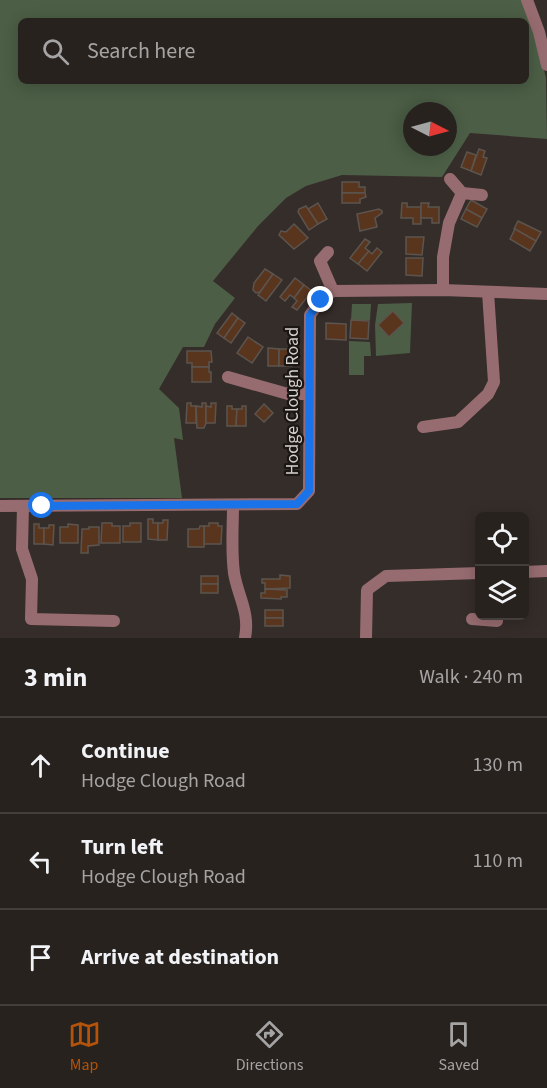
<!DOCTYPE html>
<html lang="en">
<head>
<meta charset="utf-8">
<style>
	:root { --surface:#28221f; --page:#342f2c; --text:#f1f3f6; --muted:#a5a4a4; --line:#443f3d; --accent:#b45309 }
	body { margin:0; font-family:"Source Sans 3",sans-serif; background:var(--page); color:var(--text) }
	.controls { position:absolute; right:18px; bottom:18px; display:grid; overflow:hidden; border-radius:9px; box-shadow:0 3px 15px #0003 }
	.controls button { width:54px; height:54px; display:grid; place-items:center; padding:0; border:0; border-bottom:2px solid var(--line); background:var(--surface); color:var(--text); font:30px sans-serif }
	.compass { position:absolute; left:403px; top:102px; width:54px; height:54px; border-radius:50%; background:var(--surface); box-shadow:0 3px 15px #0003; rotate:96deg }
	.stop { position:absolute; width:18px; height:18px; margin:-14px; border:4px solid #1a73e8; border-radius:50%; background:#fff }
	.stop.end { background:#1a73e8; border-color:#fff; box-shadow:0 2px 6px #0008 }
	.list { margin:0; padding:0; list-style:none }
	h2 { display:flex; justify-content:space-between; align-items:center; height:78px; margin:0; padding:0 24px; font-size:26px }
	h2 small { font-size:20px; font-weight:400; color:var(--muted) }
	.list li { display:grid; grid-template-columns:39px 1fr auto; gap:18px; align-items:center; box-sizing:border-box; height:96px; padding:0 24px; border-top:2px solid var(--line) }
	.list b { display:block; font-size:22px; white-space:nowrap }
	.list p { margin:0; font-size:20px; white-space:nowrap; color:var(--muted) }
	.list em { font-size:20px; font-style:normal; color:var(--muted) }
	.icon { flex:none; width:33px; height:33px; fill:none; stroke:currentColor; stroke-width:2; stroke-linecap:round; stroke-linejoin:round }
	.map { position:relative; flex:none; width:547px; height:638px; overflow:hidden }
	.search { position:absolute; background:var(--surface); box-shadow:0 3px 15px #0003; left:18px; right:18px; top:18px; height:66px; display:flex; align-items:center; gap:15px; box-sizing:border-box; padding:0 21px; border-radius:9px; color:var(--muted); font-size:22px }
	.sheet { height:366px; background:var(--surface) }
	nav { display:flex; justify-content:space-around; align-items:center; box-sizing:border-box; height:84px; border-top:2px solid var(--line); background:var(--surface); font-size:16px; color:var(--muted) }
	nav a { display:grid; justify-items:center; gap:3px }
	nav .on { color:var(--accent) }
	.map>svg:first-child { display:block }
</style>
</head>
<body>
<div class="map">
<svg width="547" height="638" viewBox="0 0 547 638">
	<rect width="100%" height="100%" fill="#352d29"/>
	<g fill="#4c5e46" fill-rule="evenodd">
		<path d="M0,0H522L534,29L546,78L547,139L470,133L442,177L342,175L306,186L286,198L258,226L213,281L235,298L215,324L204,347H183L159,389L179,408L183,440L174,438L182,498H0ZM21,21H526V81H21ZM412,111H448V147H412Z"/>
		<path d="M412,303L410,353L376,356L375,325L378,304Z"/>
		<path d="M352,304H371L370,320H351Z"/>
		<path d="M349,341L370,342L371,356H364V375H349Z"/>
	</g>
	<g fill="#59351d" stroke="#5c544f" stroke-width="1.5">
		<path d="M479,149L485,151L483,157L487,158L481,175L471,171Z"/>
		<path d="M467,152L476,155L471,171L461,167Z"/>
		<path d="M342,182H359V187H365V193H342Z"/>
		<path d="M342,193H365L366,197L360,199V203H342Z"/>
		<path d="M471,200L487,209L482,218L466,209Z"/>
		<path d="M318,203L327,219L318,224L308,209Z"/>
		<path d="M402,203H407V207H421V224H413V218H401Z"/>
		<path d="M421,203H429L428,207H439V223H432V218H421Z"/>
		<path d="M306,206L318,224L309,230L298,212L299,209Z"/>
		<path d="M379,209L382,211V213L375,218L377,227L360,231L357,214Z"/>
		<path d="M466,209L482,218L477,227L461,219Z"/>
		<path d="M518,221L541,232L536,241L514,229Z"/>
		<path d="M294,224L308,238L294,249L279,235L281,231L286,232Z"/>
		<path d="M515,229L536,241L530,251L510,239Z"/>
		<path d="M406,237H424L422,255L406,254Z"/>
		<path d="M365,239L370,242L365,248L369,251L358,264L350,258Z"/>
		<path d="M377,248L382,252L367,271L358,264L369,251L372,254Z"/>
		<path d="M406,258H423L422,276L406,275Z"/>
		<path d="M265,269L273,274L260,292L256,293L253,290L254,283Z"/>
		<path d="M273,274L282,280L266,301L258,295Z"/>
		<path d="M295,278L304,285L294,298L290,295L285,301L280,297Z"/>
		<path d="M304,285L312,291L297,310L292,307L297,301L294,298Z"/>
		<path d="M393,311L404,323L389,337L378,325Z"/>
		<path d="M232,313L238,318L224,338L217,333Z"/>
		<path d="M238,318L245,323L231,343L224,338Z"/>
		<path d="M351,320L369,321L368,339L350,338Z"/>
		<path d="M326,323L346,324V340L326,339Z"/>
		<path d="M248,337L263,347L252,363L237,353Z"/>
		<path d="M268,348L279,349V366H268Z"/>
		<path d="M279,349H293L292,366H279Z"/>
		<path d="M187,351H211L212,362H209V367H192V363H187Z"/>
		<path d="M192,367H209V372H211V382H192Z"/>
		<path d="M187,403H191V406H196V423H186Z"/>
		<path d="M202,403H206V423L204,428H197L196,406L202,407Z"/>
		<path d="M211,403H216L215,423H206V406L211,407Z"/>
		<path d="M264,404L273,413L264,422L255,414Z"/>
		<path d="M227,406H232V409H237L236,426H227Z"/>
		<path d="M242,406H246V426H236L237,409H242Z"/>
		<path d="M148,519H153V523H158V540L148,539Z"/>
		<path d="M163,520H168L167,540H158V523H163Z"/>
		<path d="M102,523H112V526H120V543H101Z"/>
		<path d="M130,523H141V542H123V526H130Z"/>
		<path d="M209,523H218V526H222L221,544H204V526H209Z"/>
		<path d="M34,524H39V528H44V544H34Z"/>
		<path d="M68,524L78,525V543H60V527H68Z"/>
		<path d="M49,525H54L53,545L44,544V528H49Z"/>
		<path d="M200,526H204V547H188V529H199Z"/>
		<path d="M89,527H99V545L88,546V553H81L82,529H89Z"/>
		<path d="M280,575L290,576V588L265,589V583H262V579H280Z"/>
		<rect x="201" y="576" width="17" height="8"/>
		<rect x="201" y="584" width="17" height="9"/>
		<path d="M265,589L287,590V597H281V599L261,598V593H265Z"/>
		<rect x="265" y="610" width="18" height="8"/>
		<rect x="265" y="618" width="18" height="8"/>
	</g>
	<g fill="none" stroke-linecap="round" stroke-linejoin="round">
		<g stroke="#976c70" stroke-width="12">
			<path d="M450,179L462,193L482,195"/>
			<path d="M328,252L320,261L333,291"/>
			<path d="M443,290V257L449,223L462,193"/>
			<path d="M228,377L288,394H309"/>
			<path d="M423,427L458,422L488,394L494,382L488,292"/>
			<path d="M233,505C233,527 231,551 234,573C238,597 250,612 245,638"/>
			<path d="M0,506L297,504L309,491L310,315L321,300L333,291L443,290L547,294"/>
			<path d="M23,506L22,549L32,579L31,619L114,621"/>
			<path d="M524,572L547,571"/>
			<path d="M472,619L497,621V616"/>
			<path d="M366,638L367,590L386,576L480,573"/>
		</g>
		<path stroke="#976c70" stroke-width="12" d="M527,0L539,32L547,65"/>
	</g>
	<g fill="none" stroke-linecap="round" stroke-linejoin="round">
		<path stroke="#1a73e8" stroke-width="8" d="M42,506L297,504L309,491L310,315L321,300"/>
	</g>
	<g text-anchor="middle" stroke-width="4.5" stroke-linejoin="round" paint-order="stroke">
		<g font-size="18" fill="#d5d0cd" stroke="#1a1614">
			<text transform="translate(292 401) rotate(-90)" y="6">Hodge Clough Road</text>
		</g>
	</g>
</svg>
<div class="controls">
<button><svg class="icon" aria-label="locate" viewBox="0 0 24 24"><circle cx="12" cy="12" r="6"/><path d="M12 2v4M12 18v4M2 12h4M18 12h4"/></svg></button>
<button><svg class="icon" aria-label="layers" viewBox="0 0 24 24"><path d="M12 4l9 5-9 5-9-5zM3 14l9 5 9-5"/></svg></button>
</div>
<svg class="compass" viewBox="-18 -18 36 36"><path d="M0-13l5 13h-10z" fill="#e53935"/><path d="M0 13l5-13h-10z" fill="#a5a4a4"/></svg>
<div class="stop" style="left:42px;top:506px"></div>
<div class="stop end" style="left:321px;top:300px"></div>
<div class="search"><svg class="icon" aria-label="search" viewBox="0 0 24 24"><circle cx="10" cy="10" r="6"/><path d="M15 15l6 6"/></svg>Search here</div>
</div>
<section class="sheet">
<h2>3 min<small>Walk · 240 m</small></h2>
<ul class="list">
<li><svg class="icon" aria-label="ahead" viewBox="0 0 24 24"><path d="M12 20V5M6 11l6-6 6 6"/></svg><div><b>Continue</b><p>Hodge Clough Road</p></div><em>130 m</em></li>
<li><svg class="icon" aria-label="left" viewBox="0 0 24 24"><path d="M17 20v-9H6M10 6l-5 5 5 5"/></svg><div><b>Turn left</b><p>Hodge Clough Road</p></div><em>110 m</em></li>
<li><svg class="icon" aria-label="arrive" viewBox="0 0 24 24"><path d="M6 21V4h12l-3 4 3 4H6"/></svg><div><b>Arrive at destination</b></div></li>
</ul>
</section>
<nav>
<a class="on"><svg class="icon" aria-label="map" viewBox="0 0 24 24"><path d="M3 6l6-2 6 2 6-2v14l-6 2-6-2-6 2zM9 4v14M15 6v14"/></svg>Map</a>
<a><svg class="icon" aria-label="directions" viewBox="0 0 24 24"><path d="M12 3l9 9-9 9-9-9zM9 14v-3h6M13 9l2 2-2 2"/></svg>Directions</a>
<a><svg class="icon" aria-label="saved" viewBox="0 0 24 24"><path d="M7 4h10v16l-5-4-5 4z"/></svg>Saved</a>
</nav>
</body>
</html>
